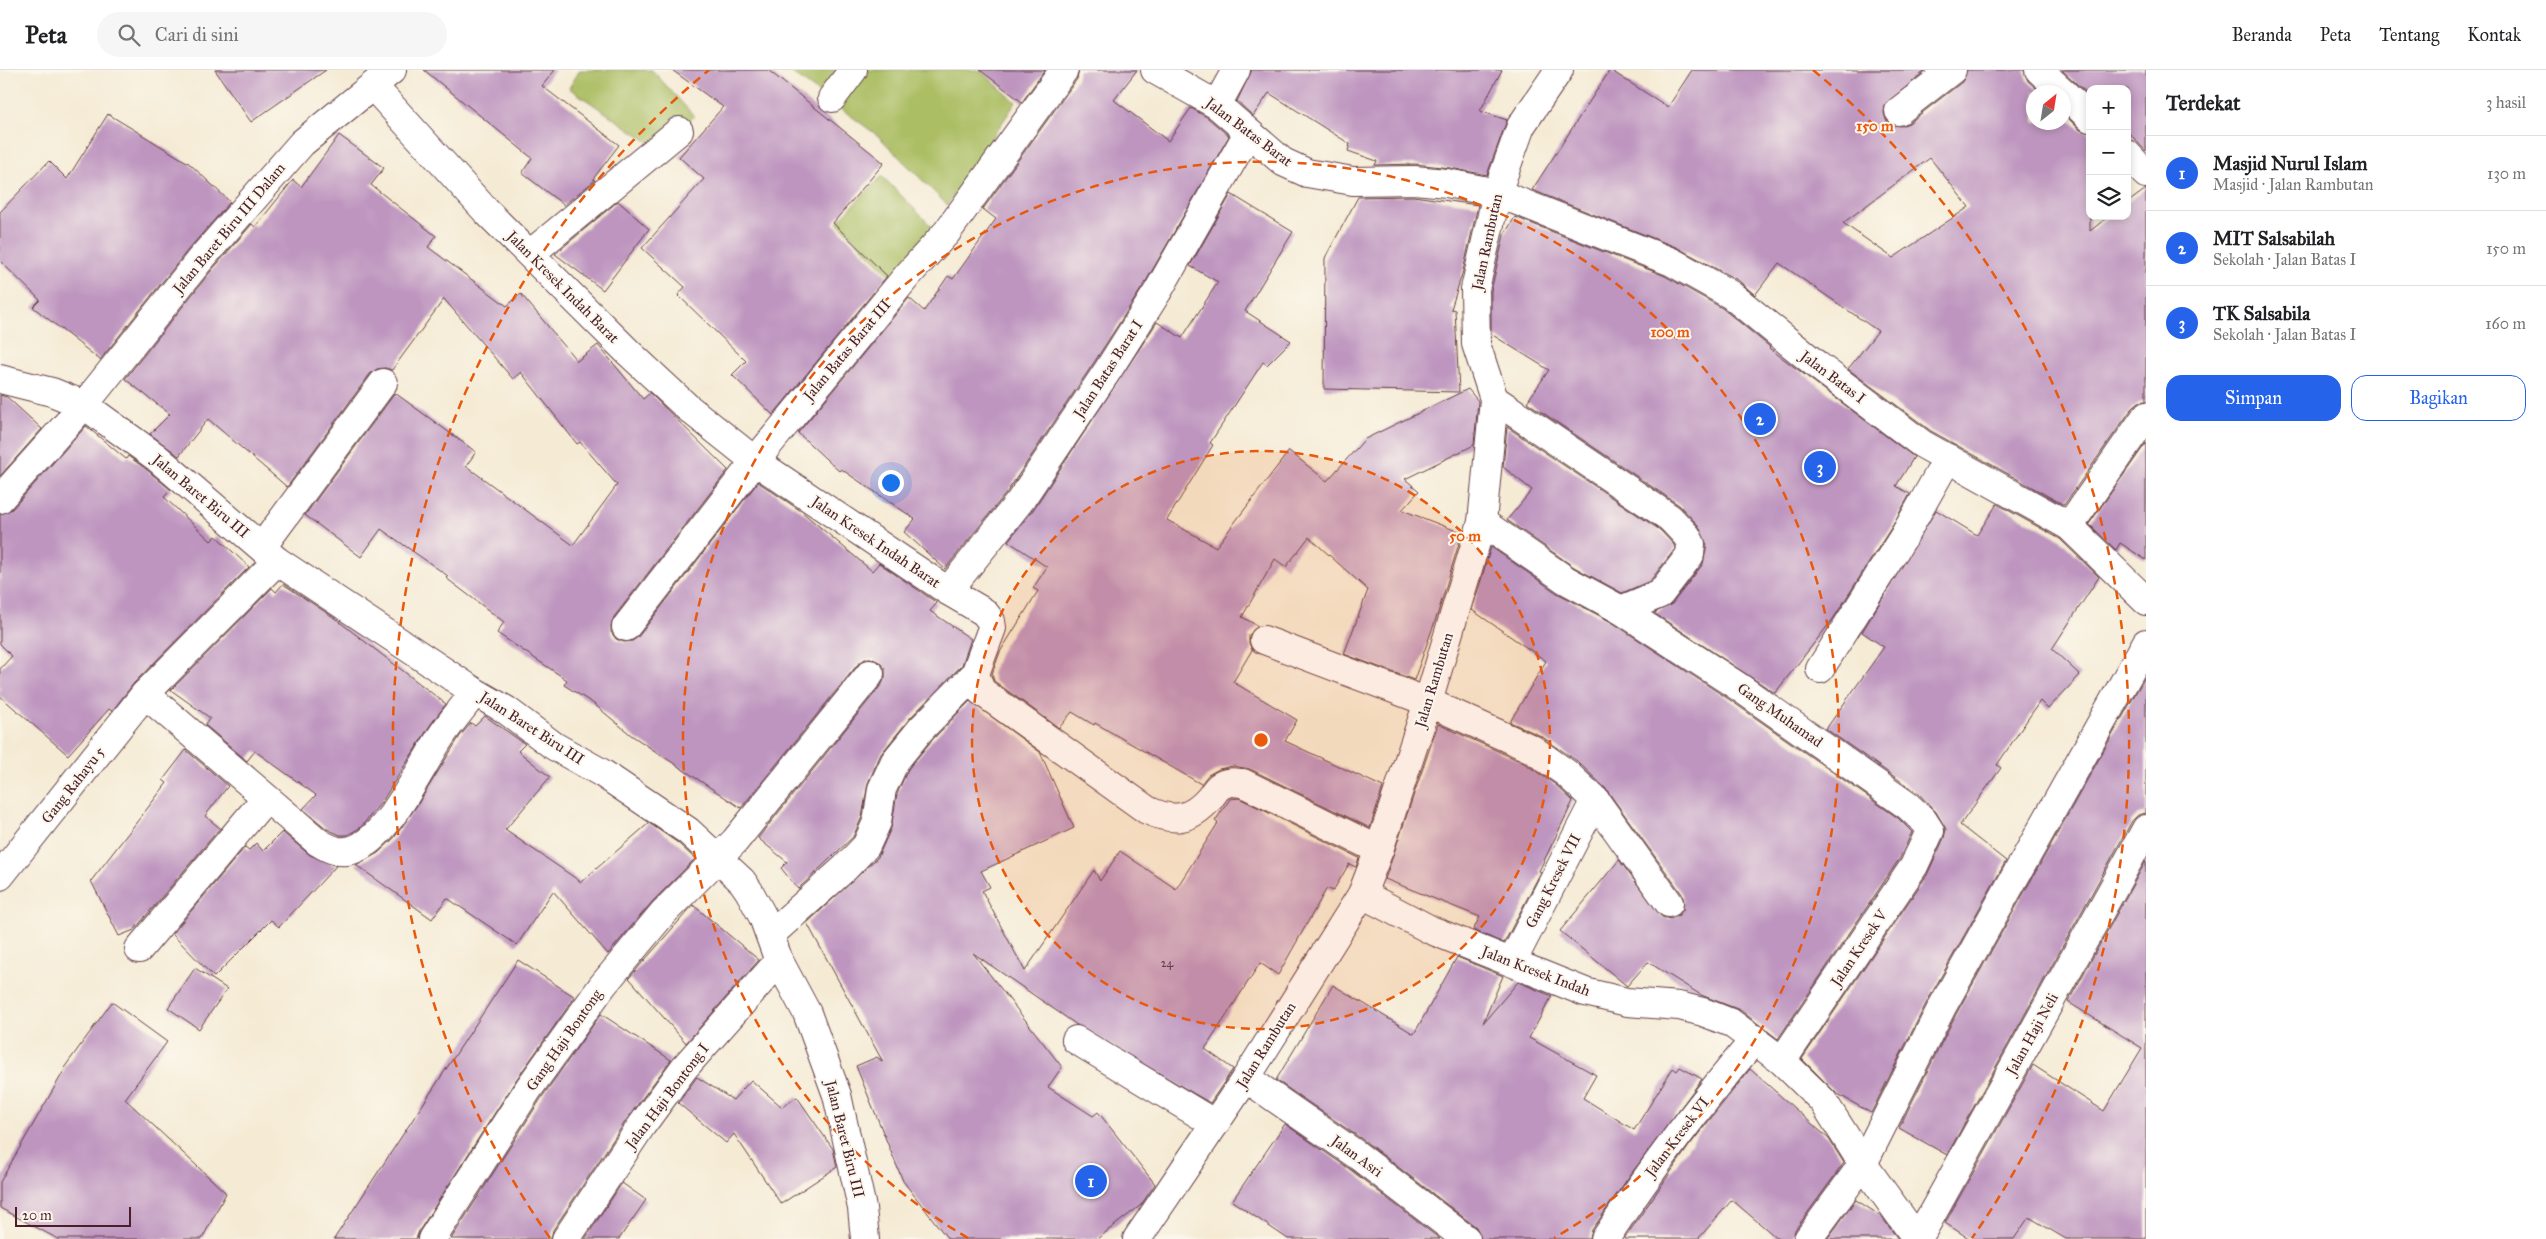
<!DOCTYPE html>
<html lang="id">
<head>
<meta charset="utf-8">
<style>
	:root { --surface:#fff; --page:#f6f6f6; --text:#202124; --muted:#757577; --line:#e0e0e0; --accent:#2563eb }
	body { margin:0; font-family:"IM FELL Great Primer",serif; background:var(--page); color:var(--text) }
	.controls { position:absolute; right:15px; top:15px; display:grid; overflow:hidden; border-radius:10px; box-shadow:0 2px 8px #0003 }
	.controls button { width:45px; height:45px; display:grid; place-items:center; padding:0; border:0; border-bottom:1px solid var(--line); background:var(--surface); color:var(--text); font:25px sans-serif }
	.compass { position:absolute; left:2026px; top:15px; width:45px; height:45px; border-radius:50%; background:var(--surface); box-shadow:0 2px 8px #0003; rotate:30deg }
	.scale { position:absolute; left:15px; bottom:12px; width:116px; box-sizing:border-box; padding-left:5px; border:2px solid #4a1f2b; border-top:0; font-size:14px; line-height:18px; white-space:nowrap; color:#4a1f2b; -webkit-text-stroke:4px #fbf7ec; paint-order:stroke }
	.you { position:absolute; left:890px; top:412px; width:18px; height:18px; margin:-12px; border:4px solid #fff; border-radius:50%; background:#1a73e8; box-shadow:0 0 0 8px #1a73e833 }
	.badge { display:grid; place-items:center; width:32px; height:32px; border-radius:50%; background:var(--accent); color:#fff; font-size:16px; font-weight:700 }
	.pin { position:absolute; translate:-50% -50%; border:2px solid #fff; box-shadow:0 1px 5px #0006 }
	.list { margin:0; padding:0; list-style:none }
	h2 { display:flex; justify-content:space-between; align-items:center; height:65px; margin:0; padding:0 20px; font-size:21px }
	h2 small { font-size:16px; font-weight:400; color:var(--muted) }
	.list li { display:grid; grid-template-columns:32px 1fr auto; gap:15px; align-items:center; box-sizing:border-box; height:75px; padding:0 20px; border-top:1px solid var(--line) }
	.list b { display:block; font-size:19px; white-space:nowrap }
	.list p { margin:0; font-size:16px; white-space:nowrap; color:var(--muted) }
	.list em { font-size:16px; font-style:normal; color:var(--muted) }
	.actions { display:flex; gap:10px; padding:15px 20px }
	.actions a { flex:1; padding:11px 0; border:1px solid var(--accent); border-radius:15px; text-align:center; font-size:18px; color:var(--accent) }
	.actions .main { background:var(--accent); color:#fff }
	.icon { flex:none; width:28px; height:28px; fill:none; stroke:currentColor; stroke-width:2; stroke-linecap:round; stroke-linejoin:round }
	.map { position:relative; flex:none; width:2146px; height:1169px; overflow:hidden }
	header { display:flex; align-items:center; gap:30px; box-sizing:border-box; height:70px; padding:0 25px; background:var(--surface); border-bottom:1px solid var(--line) }
	header strong { font-size:24px }
	nav { display:flex; gap:28px; margin-inline-start:auto; font-size:18px }
	.search { width:350px; height:45px; background:var(--page); display:flex; align-items:center; gap:12px; box-sizing:border-box; padding:0 18px; border-radius:28px; color:var(--muted); font-size:19px }
	main { display:flex }
	aside { flex:1; background:var(--surface) }
	.map>svg:first-child { display:block }
</style>
</head>
<body>
<header>
<strong>Peta</strong>
<div class="search"><svg class="icon" aria-label="search" viewBox="0 0 24 24"><circle cx="10" cy="10" r="6"/><path d="M15 15l6 6"/></svg>Cari di sini</div>
<nav><a>Beranda</a><a>Peta</a><a>Tentang</a><a>Kontak</a></nav>
</header>
<main>
<div class="map">
<svg width="2146" height="1169" viewBox="0 0 2146 1169">
	<rect width="100%" height="100%" fill="#fbf7ec"/>
	<filter id="ink" filterUnits="userSpaceOnUse"><feTurbulence type="fractalNoise" baseFrequency=".02" numOctaves="2"/><feDisplacementMap in="SourceGraphic" scale="10" xChannelSelector="R" yChannelSelector="G"/><feConvolveMatrix kernelMatrix="1 2 1 2 8 2 1 2 1" color-interpolation-filters="sRGB"/></filter>
	<filter id="wash" filterUnits="userSpaceOnUse"><feTurbulence type="fractalNoise" baseFrequency=".0096" numOctaves="4" result="noise"/><feDisplacementMap in="SourceGraphic" scale="20" xChannelSelector="R" yChannelSelector="G"/><feGaussianBlur stdDeviation="1.12" result="paint"/><feColorMatrix in="noise" values="0 0 0 0 0 0 0 0 0 0 0 0 0 0 0 0 0 1.4 0 .05"/><feComposite in="paint" operator="in"/></filter>
	<g filter="url(#wash)">
		<rect width="100%" height="100%" fill="#f5ebd5"/>
		<g fill="#abbe63" stroke="#7a6e47">
			<path d="M580,0H652L694,46L662,81L569,18Z"/>
			<path d="M788,0H979L1016,32L947,135L877,65Z"/>
			<path d="M882,106L939,164L894,209L837,152Z"/>
		</g>
		<g id="blocks">
			<g fill="#be95bf" fill-rule="evenodd">
				<path d="M215,0H326L251,52Z"/>
				<path d="M424,0H555L542,16L619,75L593,109L595,110L564,135L522,103L532,88Z"/>
				<path d="M672,0H768L884,93L833,153L887,206L773,345L732,305L746,291L678,225L685,217L642,178L704,109L679,87L723,37Z"/>
				<path d="M980,0H1045L1022,32Z"/>
				<path d="M1079,0H1137L1114,30L1168,71L1191,38L1208,48L1229,66L1145,213L1095,291L1007,422L945,499L904,462L915,449L841,399L839,401L798,363L909,228L924,241L948,206L953,209L996,149L983,139L1077,9Z"/>
				<path d="M1252,0H1502L1480,41L1507,50L1487,105L1450,98L1415,94L1375,95L1377,91L1348,81L1350,74L1269,23L1253,46L1237,31Z"/>
				<path d="M1610,0L1668,37L1692,0H1926L1885,35L1884,43L1886,50L1893,55L1901,56L1909,53L1962,12L1967,0H2024L2028,11L2040,22H2034V52H2064V44L2080,60L2090,63V161L2109,146H2127V133L2146,119V331L2139,332L2133,337L2064,435L1931,361L1848,299L1878,261L1779,193L1755,225L1739,211L1678,178L1532,120ZM1930,88L1969,137L1893,188L1843,153Z"/>
				<path d="M2062,0H2146V81L2127,61V19H2090V26Z"/>
				<path d="M108,44L190,94L230,132L187,181L100,290L33,237L40,230L0,191V142L49,91L67,109Z"/>
				<path d="M339,65L384,98L371,115L436,166L428,177L507,236L521,224L577,291L598,275L643,329L650,323L728,400L614,547L611,555V562L616,569L624,572L632,571L638,567L758,412L801,441L872,501L879,493L937,533L930,541L971,569L962,595L910,648L881,684L868,713L862,747L853,767L798,819L781,798L787,792L758,768L882,614L885,607V599L879,592L873,589H865L858,594L741,738L631,665L594,634L564,615L567,610L497,563L504,552L446,508L448,506L381,459L361,487L305,445L395,323L476,382L466,396L573,475L617,415L580,372L577,374L521,302L513,309L444,229L392,300L385,298L377,299L370,304L287,417L208,349L179,386L150,364L170,344L125,309L211,201L252,154L255,157L293,110L301,117Z"/>
				<path d="M1231,124L1293,162L1245,241L1291,271L1267,295L1263,292L1210,373L1213,375L1167,450L1216,477L1289,381L1327,411L1365,369L1468,319L1478,331L1474,375L1405,409L1419,421L1402,440L1462,463L1438,543L1414,610L1344,584L1368,520L1309,467L1286,497L1275,489L1242,547L1258,556L1249,565V573L1252,580L1233,612L1297,650L1285,671L1383,717L1370,758L1250,699L1233,696L1219,699L1208,705L1201,714L1095,653L1094,655L1072,642L1059,658L994,611L992,604L1000,582L1038,521L1033,518L1047,497L1008,471L1033,440L1157,252L1182,268L1218,212L1190,196Z"/>
				<path d="M1413,126L1478,135L1463,201L1451,239L1455,240L1459,322L1324,319L1325,188L1358,127Z"/>
				<path d="M618,131L649,159L603,220L555,184Z"/>
				<path d="M1515,147L1665,206L1722,238L1770,277L1769,278L1914,387L1896,416L1910,424L1891,458L1833,549L1775,623L1654,543L1672,534L1703,494L1707,475L1698,455L1679,435L1527,332L1549,300L1491,264V221L1504,165Z"/>
				<path d="M0,325L7,327L42,359L0,406Z"/>
				<path d="M86,356L126,389L128,386L146,399L171,420L164,427L211,471L216,466L249,497L134,613L112,641L109,639L68,685L0,626V599L12,586L0,574V444L12,439Z"/>
				<path d="M1507,357L1660,460L1674,475L1675,479L1650,511L1622,523L1574,497L1507,450L1532,420L1503,397Z"/>
				<path d="M2146,373V490L2120,473L2116,480L2089,454Z"/>
				<path d="M1997,434L2060,469L2099,507L2052,579L2080,605L2048,639L2040,631L1997,695L2001,698L1960,755L2006,791L1928,930L1871,1043L1836,1023L1802,989L1927,805L1944,768L1946,759L1936,742L1919,724L1826,659L1884,577L1862,562L1936,440L1977,465Z"/>
				<path d="M1491,477L1557,523L1613,553L1730,630L1898,748L1912,762L1900,788L1778,969L1740,940L1701,925L1648,892L1627,916L1560,861L1619,790L1662,847L1670,849L1678,846L1683,840L1684,831L1682,824L1606,719L1577,691L1541,666L1510,652L1546,591L1472,540Z"/>
				<path d="M283,514L333,547L446,634L431,654L381,733L360,758L347,765H340L327,759L303,739L316,725L255,681L247,691L205,655L210,648L171,620L272,518L276,522Z"/>
				<path d="M2146,605V743L2138,745L2132,751L1947,1085L1899,1058L1956,944Z"/>
				<path d="M970,631L1040,682L1074,758L981,801L990,817L982,821L1025,901L1094,800L1100,811L1120,781L1176,819L1218,753L1215,751L1230,729L1239,728L1359,788L1356,797L1349,794L1333,821L1327,818L1278,905L1260,893L1205,979L1233,999L1210,1033L1077,955L973,883L1062,997L1048,1017L1093,1046L1098,1042L1155,1114L1141,1135L1097,1169H948L903,1111L856,996L877,987L883,992L807,853L878,787L891,758L897,724L908,699L933,669Z"/>
				<path d="M485,646L525,674L518,681L550,707L505,760L581,812L649,753L678,773L695,789L652,832L608,884L553,821L517,875L447,828L432,849L356,795L378,783L394,768L418,734L460,666L471,653L475,656Z"/>
				<path d="M1438,654L1524,693L1556,715L1573,731L1539,801L1541,802L1504,873L1473,860L1480,847L1385,809Z"/>
				<path d="M186,680L228,716L205,746L220,758L134,860L119,866L91,811L167,713L163,710Z"/>
				<path d="M282,762L310,785L336,796L279,857L271,850L214,907L172,864L245,777L249,780L256,773L263,781Z"/>
				<path d="M2146,791V1169H2066L2029,1147L2014,1169H1970L1945,1153L2033,995L2104,1041L2142,978L2068,932Z"/>
				<path d="M693,835L759,890L686,973L629,908Z"/>
				<path d="M1457,887L1503,906L1483,953L1518,912L1552,926L1529,968L1596,1005L1583,1028L1634,1060L1673,998L1677,1001L1680,997L1702,1009L1628,1108L1592,1160L1590,1169H1481L1476,1157L1366,1072L1276,1010L1333,915L1414,964Z"/>
				<path d="M518,890L575,927L516,1010L419,1161L416,1169H334Z"/>
				<path d="M195,898L227,919L199,959L168,938Z"/>
				<path d="M112,932L167,972L125,1029L226,1123L202,1169H58L0,1138V1112L65,999L64,998Z"/>
				<path d="M601,944L671,990L629,1046L553,1160L551,1169H451L542,1027Z"/>
				<path d="M1750,999L1829,1069L1844,1093L1795,1160L1793,1169H1778L1732,1130L1698,1169H1624L1689,1076Z"/>
				<path d="M697,1007L733,1030L751,1010L782,1037L797,1027L833,1079L837,1097L781,1134L734,1064L726,1073L678,1033Z"/>
				<path d="M1285,1054L1348,1098L1440,1169H1288L1232,1131Z"/>
				<path d="M622,1113L646,1130L619,1169H585Z"/>
				<path d="M1856,1130L1881,1146L1898,1169H1827Z"/>
			</g>
		</g>
	</g>
	<g filter="url(#ink)">
		<use href="#blocks" fill-opacity="0" stroke="#643e44" stroke-width="1"/>
		<g fill="none" stroke-linecap="round" stroke-linejoin="round">
			<defs>
				<g id="minor">
					<path d="M1155,0L1217,35L1283,92L1307,103L1353,111L1414,110L1447,113L1497,123L1672,192L1731,225L1817,295L1922,374L2069,456L2146,531"/>
					<path d="M2039,0L2063,22"/>
					<path d="M373,16L486,141L628,282L687,337L755,391L948,521L984,542L991,551L992,558L975,604L981,621L1147,740C1173,752 1190,751 1210,728C1215,721 1218,715 1227,713C1232,711 1238,713 1243,713L1379,780"/>
					<path d="M2064,23L2090,48"/>
					<path d="M832,28L853,0"/>
					<path d="M1217,35L1236,0"/>
					<path d="M1899,41L1952,0"/>
					<path d="M2127,84L2146,104"/>
					<path d="M530,184L679,61"/>
					<path d="M0,309L52,322L84,335L156,387L277,491L475,622L506,640L554,676L602,703L688,761L742,811L749,821L763,847L779,891L807,943L837,1025L862,1138L865,1169"/>
					<path d="M0,429L84,335L199,191L302,73L392,0"/>
					<path d="M1482,452L1566,510L1621,540L1660,524L1690,485L1691,474L1687,466L1670,448L1494,329"/>
					<path d="M2069,456L2146,346"/>
					<path d="M262,477L383,313"/>
					<path d="M948,521L1020,431L1108,300L1158,221L1248,63"/>
					<path d="M1621,540L1739,617L1908,736L1923,750L1930,761L1914,796L1782,991"/>
					<path d="M626,557L755,391L907,206L947,162L1064,0"/>
					<path d="M1264,570L1428,632L1532,679L1566,703L1595,730L1669,833"/>
					<path d="M1820,599L1904,466L1948,388"/>
					<path d="M145,624L318,772C331,780 342,785 357,778C391,763 423,692 444,662C454,648 465,635 475,622"/>
					<path d="M0,806L145,624L277,491"/>
					<path d="M1362,824L1431,860L1585,922L1627,932L1679,936L1703,942L1731,953L1782,991L1823,1031L1863,1094L1917,1169"/>
					<path d="M770,865L845,798L866,776L877,752L882,719L895,691L921,659L975,604"/>
					<path d="M139,879L266,728"/>
					<path d="M1512,892L1595,730"/>
					<path d="M1076,970L1215,1054"/>
					<path d="M1246,1008L1357,1085L1466,1169"/>
					<path d="M432,1169L529,1018L603,915L663,843L735,771L870,604"/>
					<path d="M566,1169L642,1055L684,998L779,891"/>
					<path d="M1137,1169L1246,1008L1362,824L1379,780L1428,632L1482,452L1494,329L1476,274L1475,219L1497,123L1521,56L1559,0"/>
					<path d="M1605,1169C1651,1099 1701,1033 1755,969"/>
					<path d="M1808,1169L1863,1094L1942,937L2146,573"/>
					<path d="M1918,1169L2146,759"/>
				</g>
			</defs>
			<use href="#minor" stroke="#643e44" stroke-width="30"/>
			<use href="#minor" stroke="#fff" stroke-width="28"/>
		</g>
	</g>
	<circle cx="1261" cy="670" r="289" fill="#e8590c" fill-opacity=".12"/>
	<g fill="none" stroke="#e8590c" stroke-width="2.5" stroke-dasharray="9 6">
		<circle cx="1261" cy="670" r="289"/>
		<path d="M968 1168A578 578 0 1 1 1554 1168"/>
		<path d="M550 1168A868 868 0 0 1 709 0M1813 0A868 868 0 0 1 1972 1168"/>
	</g>
	<g text-anchor="middle" stroke-width="4" stroke-linejoin="round" paint-order="stroke">
		<g font-size="12" fill="#673c50">
			<text x="1167" y="897">24</text>
		</g>
		<g font-size="15" fill="#4a1f2b" stroke="#fbf7ec">
			<text transform="translate(1249 62) rotate(37)" y="5">Jalan Batas Barat</text>
			<text transform="translate(229 158) rotate(-50)" y="5">Jalan Baret Biru III Dalam</text>
			<text transform="translate(1487 172) rotate(-78)" y="5">Jalan Rambutan</text>
			<text transform="translate(563 217) rotate(45)" y="5">Jalan Kresek Indah Barat</text>
			<text transform="translate(847 280) rotate(-50)" y="5">Jalan Batas Barat III</text>
			<text transform="translate(1108 299) rotate(-57)" y="5">Jalan Batas Barat I</text>
			<text transform="translate(1833 307) rotate(37)" y="5">Jalan Batas I</text>
			<text transform="translate(201 426) rotate(40)" y="5">Jalan Baret Biru III</text>
			<text transform="translate(876 472) rotate(34)" y="5">Jalan Kresek Indah Barat</text>
			<text transform="translate(1434 610) rotate(-73)" y="5">Jalan Rambutan</text>
			<text transform="translate(1780 645) rotate(35)" y="5">Gang Muhamad</text>
			<text transform="translate(532 658) rotate(33)" y="5">Jalan Baret Biru III</text>
			<text transform="translate(73 715) rotate(-52)" y="5">Gang Rahayu 5</text>
			<text transform="translate(1553 811) rotate(-63)" y="5">Gang Kresek VII</text>
			<text transform="translate(1859 878) rotate(-56)" y="5">Jalan Kresek V</text>
			<text transform="translate(1536 901) rotate(21)" y="5">Jalan Kresek Indah</text>
			<text transform="translate(2032 964) rotate(-61)" y="5">Jalan Haji Neli</text>
			<text transform="translate(564 970) rotate(-55)" y="5">Gang Haji Bontong</text>
			<text transform="translate(1266 975) rotate(-58)" y="5">Jalan Rambutan</text>
			<text transform="translate(667 1026) rotate(-53)" y="5">Jalan Haji Bontong I</text>
			<text transform="translate(1677 1067) rotate(-53)" y="5">Jalan Kresek VI</text>
			<text transform="translate(845 1069) rotate(76)" y="5">Jalan Baret Biru III</text>
			<text transform="translate(1357 1086) rotate(36)" y="5">Jalan Asri</text>
		</g>
	</g>
	<circle cx="1261" cy="670" r="8" fill="#e8590c" stroke="#fbf7ec" stroke-width="2.5"/>
	<g font-size="15" text-anchor="middle" font-weight="bold" fill="#e8590c" stroke="#fbf7ec" stroke-width="4" stroke-linejoin="round" paint-order="stroke">
		<text x="1875" y="61">150 m</text>
		<text x="1670" y="267">100 m</text>
		<text x="1465" y="471">50 m</text>
	</g>
</svg>
<div class="controls">
<button>+</button>
<button>−</button>
<button><svg class="icon" aria-label="layers" viewBox="0 0 24 24"><path d="M12 4l9 5-9 5-9-5zM3 14l9 5 9-5"/></svg></button>
</div>
<svg class="compass" viewBox="-18 -18 36 36"><path d="M0-13l5 13h-10z" fill="#e53935"/><path d="M0 13l5-13h-10z" fill="#757577"/></svg>
<div class="scale">20 m</div>
<div class="you"></div>
<div class="pin badge" style="left:1091px;top:1111px">1</div>
<div class="pin badge" style="left:1760px;top:349px">2</div>
<div class="pin badge" style="left:1820px;top:397px">3</div>
</div>
<aside>
<h2>Terdekat<small>3 hasil</small></h2>
<ul class="list">
<li><span class="badge">1</span><div><b>Masjid Nurul Islam</b><p>Masjid · Jalan Rambutan</p></div><em>130 m</em></li>
<li><span class="badge">2</span><div><b>MIT Salsabilah</b><p>Sekolah · Jalan Batas I</p></div><em>150 m</em></li>
<li><span class="badge">3</span><div><b>TK Salsabila</b><p>Sekolah · Jalan Batas I</p></div><em>160 m</em></li>
</ul>
<div class="actions"><a class="main">Simpan</a><a>Bagikan</a></div>
</aside>
</main>
</body>
</html>
